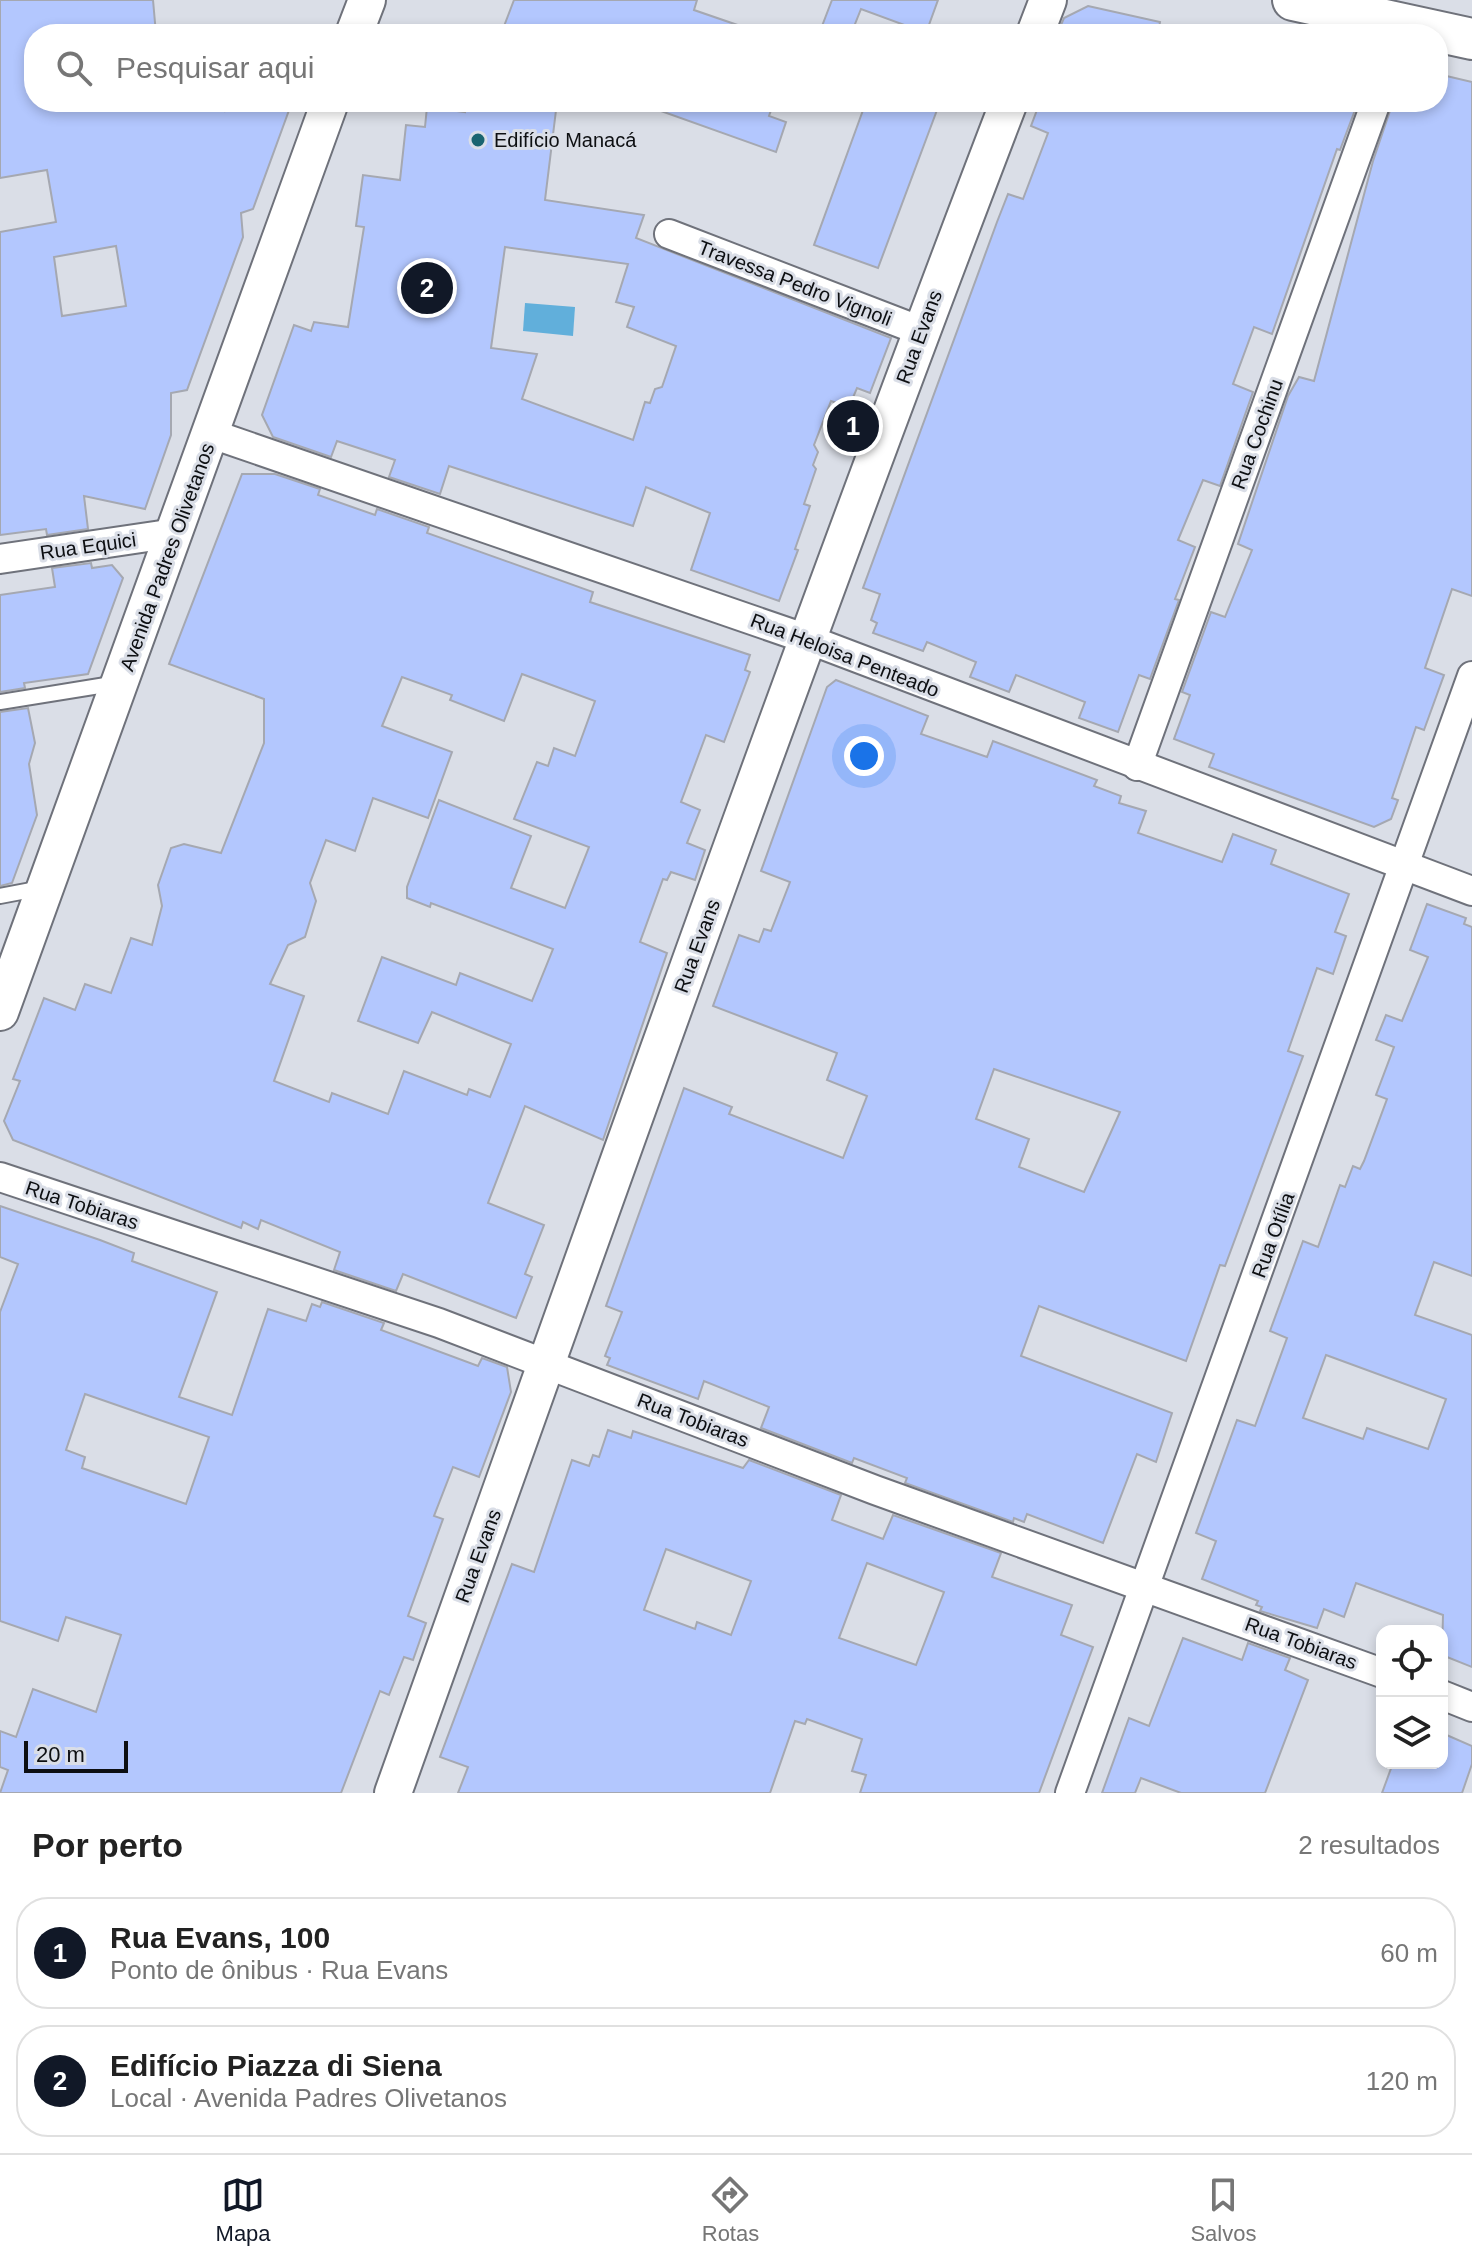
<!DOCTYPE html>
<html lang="pt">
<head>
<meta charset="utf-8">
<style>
	:root { --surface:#fff; --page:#f2f2f2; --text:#222; --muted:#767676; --line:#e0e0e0; --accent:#111827 }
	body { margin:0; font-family:Helvetica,sans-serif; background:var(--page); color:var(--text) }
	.controls { position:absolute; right:24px; bottom:24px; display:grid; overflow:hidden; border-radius:16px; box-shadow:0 4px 12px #0003 }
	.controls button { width:72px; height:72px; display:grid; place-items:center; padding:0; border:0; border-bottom:2px solid var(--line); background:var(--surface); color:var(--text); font:40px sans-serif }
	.scale { position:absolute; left:24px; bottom:20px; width:104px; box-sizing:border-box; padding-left:8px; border:4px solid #0d0f12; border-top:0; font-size:22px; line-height:28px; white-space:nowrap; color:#0d0f12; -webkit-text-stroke:6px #dadee7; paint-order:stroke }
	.you { position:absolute; left:864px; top:756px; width:28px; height:28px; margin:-20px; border:6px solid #fff; border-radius:50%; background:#1a73e8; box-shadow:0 0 0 12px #1a73e833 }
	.badge { display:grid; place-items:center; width:52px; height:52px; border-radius:50%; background:var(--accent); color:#fff; font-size:26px; font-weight:700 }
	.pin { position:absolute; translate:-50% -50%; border:4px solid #fff; box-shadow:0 2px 8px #0006 }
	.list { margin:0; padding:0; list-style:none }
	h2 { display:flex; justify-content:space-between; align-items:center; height:104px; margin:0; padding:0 32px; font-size:34px }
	h2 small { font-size:26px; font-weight:400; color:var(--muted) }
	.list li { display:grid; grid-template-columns:52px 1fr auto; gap:24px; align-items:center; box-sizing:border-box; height:112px; margin:0 16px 16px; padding:0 16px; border:2px solid var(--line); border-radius:32px }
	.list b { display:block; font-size:30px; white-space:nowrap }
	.list p { margin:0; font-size:26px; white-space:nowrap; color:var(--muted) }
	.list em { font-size:26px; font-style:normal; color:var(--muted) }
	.icon { flex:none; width:44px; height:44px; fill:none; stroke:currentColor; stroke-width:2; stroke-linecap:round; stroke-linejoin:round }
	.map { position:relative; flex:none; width:1472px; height:1793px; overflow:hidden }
	.search { position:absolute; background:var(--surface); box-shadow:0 4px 12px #0003; left:24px; right:24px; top:24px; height:88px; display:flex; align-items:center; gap:20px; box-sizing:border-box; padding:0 28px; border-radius:32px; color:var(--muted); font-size:30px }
	.sheet { height:360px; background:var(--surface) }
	nav { display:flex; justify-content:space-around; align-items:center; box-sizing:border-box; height:112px; border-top:2px solid var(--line); background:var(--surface); font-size:22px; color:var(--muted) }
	nav a { display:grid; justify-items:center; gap:4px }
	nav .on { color:var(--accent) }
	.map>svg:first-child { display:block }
</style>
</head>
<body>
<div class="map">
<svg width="1472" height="1793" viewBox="0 0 1472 1793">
	<rect width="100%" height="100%" fill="#dadee7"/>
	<path fill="#61afdb" d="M525,303L575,307L573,336L523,331Z"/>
	<g fill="#b3c7fe" stroke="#a5a8b1" stroke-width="2" fill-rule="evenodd">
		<path d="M0,0H153L156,34H34V102H224L225,111L292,102L253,209L241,213L243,237L187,390L171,393V435L145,509L84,496L88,529L47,535L46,529L0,535V232L56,222L47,170L0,178ZM116,246L126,306L62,316L54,257Z"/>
		<path d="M514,0H697L694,10L752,30L751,34H501Z"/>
		<path d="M832,0H938L926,33L861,9L851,34H819Z"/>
		<path d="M1088,6L1160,22L1158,34H1057L1064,18Z"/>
		<path d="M1438,74L1472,82V596L1452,589L1425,668L1444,675L1424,730L1416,727L1392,798L1398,800L1391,819L1374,827L1209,767L1214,754L1174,739L1190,695L1182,692L1211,612L1225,617L1252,550L1238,544L1288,396L1299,377L1314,381L1373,161L1393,102H1438Z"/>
		<path d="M465,102H557L545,200L644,215L636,238L891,338L870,393L857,388L849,407L831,401L814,445L818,452L813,465L816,469L804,504L810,506L795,549L798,550L779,601L691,570L710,513L646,487L633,526L449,466L440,494L389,477L395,460L337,441L331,457L273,437L262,415L294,325L311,331L314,322L348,327L364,227L356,226L363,175L400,180L406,125L425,127L427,107L465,112ZM505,247L628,264L616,302L634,307L627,327L676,346L662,387L655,389L650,403L645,402L633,440L522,399L537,354L491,348Z"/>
		<path d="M647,102H774L769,116L786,122L776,152L647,106Z"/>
		<path d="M866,102H940L878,268L814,245Z"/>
		<path d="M1040,102H1358L1340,150L1337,149L1272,334L1254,327L1233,384L1253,392L1220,486L1203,480L1178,540L1195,547L1175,599L1179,600L1150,679L1139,675L1118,732L1079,718L1085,702L1016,675L1009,692L970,677L976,662L927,642L923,651L873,633L877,623L871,620L880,594L863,588L997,222L1008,194L1023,199L1048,133L1031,126Z"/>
		<path d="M242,474H275L320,489L318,495L375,515L377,509L429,527L427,533L593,592L590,602L750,655L745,670L750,672L724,742L706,735L681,802L700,810L687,843L705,850L695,880L671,872L667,880L663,879L640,942L667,953L603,1140L525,1106L488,1203L544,1225L525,1274L532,1277L516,1318L403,1274L396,1291L334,1270L340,1252L261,1220L258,1229L243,1222L241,1228L13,1140L4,1121L20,1081L13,1079L44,998L75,1010L85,984L111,993L131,938L152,945L162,906L158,885L171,848L184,844L221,853L264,743V699L169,664ZM522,674L595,701L575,756L554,748L548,766L537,762L514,819L589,847L565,908L511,888L531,836L439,800L407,887V898L430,907L431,903L553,949L532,1001L460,973L456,985L382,957L358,1021L418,1043L432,1012L511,1044L490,1097L469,1089L467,1095L404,1071L388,1114L332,1093L329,1102L274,1081L304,996L270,984L288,945L305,937L316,901L310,883L326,840L355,851L373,798L428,818L452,752L382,726L402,677L452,695L450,700L504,721Z"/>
		<path d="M91,563L92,568L112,565L123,578L88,674L24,683L25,688L0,692V595L55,587L52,568Z"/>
		<path d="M836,680L928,716L921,734L987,757L993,741L1097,780L1094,786L1121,796L1119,803L1146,811L1138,833L1222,862L1233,834L1276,850L1271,864L1349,894L1335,932L1346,936L1333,974L1317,968L1288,1051L1303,1056L1225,1266L1220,1265L1186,1361L1039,1306L1021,1356L1172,1413L1156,1462L1137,1454L1103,1543L1027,1514L1024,1522L1014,1518L1013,1522L905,1483L907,1478L854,1458L852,1463L761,1428L769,1407L704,1381L698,1399L607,1365L610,1358L605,1356L622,1312L606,1306L684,1088L732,1107L729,1114L843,1158L867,1096L827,1080L837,1053L713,1006L739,935L759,942L764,929L771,931L790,882L761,871L827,687ZM994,1069L1120,1112L1084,1192L1019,1167L1029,1139L976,1119Z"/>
		<path d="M28,708L35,743L29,764L37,815L12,883L0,886V712Z"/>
		<path d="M1427,904L1466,918L1464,924L1472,927V1276L1434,1262L1415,1315L1472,1335V1667L1442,1655L1443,1615L1356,1583L1344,1617L1324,1609L1317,1628L1260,1611L1262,1607L1256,1605L1258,1601L1202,1579L1216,1541L1196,1533L1237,1420L1255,1426L1287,1338L1270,1331L1303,1241L1318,1247L1340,1185L1345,1187L1353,1166L1360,1169L1364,1161L1387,1099L1376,1095L1394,1047L1376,1040L1386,1015L1402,1021L1428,957L1410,950ZM1326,1355L1446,1399L1428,1449L1367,1428L1363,1439L1303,1418Z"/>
		<path d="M0,1206L100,1240L134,1253L132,1261L217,1292L179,1397L232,1415L268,1309L306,1321L312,1304L320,1307L322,1302L384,1323L381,1330L478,1366L482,1358L507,1367L511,1392L479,1477L453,1467L434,1516L443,1519L408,1616L426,1623L413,1660L404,1657L389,1695L380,1691L341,1793H0L8,1770L0,1767V1731L16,1737L33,1689L96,1712L121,1635L66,1617L58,1641L0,1621V1312L18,1264L0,1257ZM85,1394L209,1437L186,1504L82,1468L85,1457L66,1450Z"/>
		<path d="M608,1430L631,1438L633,1431L743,1468L749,1460L841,1495L832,1520L883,1539L893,1515L1001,1553L992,1577L1072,1605L1061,1635L1093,1647L1039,1793H860L866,1775L852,1771L862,1739L807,1719L805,1724L795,1721L770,1793H458L468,1767L440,1757L512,1564L534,1572L572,1460L589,1466L593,1455L599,1457ZM666,1549L751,1581L731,1635L697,1622L695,1629L644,1610ZM867,1563L944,1592L916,1665L839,1638Z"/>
		<path d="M1183,1638L1242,1660L1248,1643L1290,1658L1285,1670L1308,1680L1265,1793H1181L1141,1778L1135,1793H1102L1129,1718L1149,1726Z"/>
		<path d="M1442,1733L1472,1746V1764L1462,1793H1382L1393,1763H1442Z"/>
	</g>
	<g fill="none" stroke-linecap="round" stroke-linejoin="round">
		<defs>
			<g id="service">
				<path d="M0,702L118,683"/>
				<path d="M0,896L42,888"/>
			</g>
			<g id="minor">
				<path d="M669,234L921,331"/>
				<path d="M212,434L810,640L1472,891"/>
				<path d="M0,559L175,533"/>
				<path d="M1137,766L1376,102"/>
				<path d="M0,1177L439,1323L875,1490L1382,1673"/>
				<path d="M1442,1695L1472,1707"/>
				<path d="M1070,1793L1472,676"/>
			</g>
			<g id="tertiary">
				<path d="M354,34L367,0"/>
				<path d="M1035,34L1048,0"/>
				<path d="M0,1012L330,102"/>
				<path d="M393,1793C595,1228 794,662 1009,102"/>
			</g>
			<path id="secondary" d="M1293,0L1472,39"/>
		</defs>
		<use href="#service" stroke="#6f727b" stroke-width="18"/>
		<use href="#minor" stroke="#6f727b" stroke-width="32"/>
		<use href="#tertiary" stroke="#6f727b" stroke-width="40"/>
		<use href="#secondary" stroke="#6f727b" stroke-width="44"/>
		<use href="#service" stroke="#fff" stroke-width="14"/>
		<use href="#minor" stroke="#fff" stroke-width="28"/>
		<use href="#tertiary" stroke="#fff" stroke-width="36"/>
		<use href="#secondary" stroke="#fff" stroke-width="40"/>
	</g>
	<circle fill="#1a6470" stroke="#dadee7" stroke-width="3" cx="478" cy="140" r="8"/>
	<g text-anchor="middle" stroke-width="6" stroke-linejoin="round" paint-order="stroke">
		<g font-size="20" fill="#0d0f12" stroke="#dadee7" text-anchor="start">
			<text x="494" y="147">Edifício Manacá</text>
		</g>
		<g font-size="20" fill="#0d0f12" stroke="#dadee7">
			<text transform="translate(795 283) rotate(21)" y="7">Travessa Pedro Vignoli</text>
			<text transform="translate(919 337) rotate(-70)" y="7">Rua Evans</text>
			<text transform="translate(1257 434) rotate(-70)" y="7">Rua Cochinu</text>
			<text transform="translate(88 546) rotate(-8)" y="7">Rua Equici</text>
			<text transform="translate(167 557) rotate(-70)" y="7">Avenida Padres Olivetanos</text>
			<text transform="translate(845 655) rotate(21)" y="7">Rua Heloisa Penteado</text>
			<text transform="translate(697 946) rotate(-70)" y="7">Rua Evans</text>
			<text transform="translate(82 1205) rotate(18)" y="7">Rua Tobiaras</text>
			<text transform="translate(1273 1235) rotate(-70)" y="7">Rua Otília</text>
			<text transform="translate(693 1420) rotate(21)" y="7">Rua Tobiaras</text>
			<text transform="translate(478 1556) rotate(-70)" y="7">Rua Evans</text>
			<text transform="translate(1301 1643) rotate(20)" y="7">Rua Tobiaras</text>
		</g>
	</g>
</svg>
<div class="controls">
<button><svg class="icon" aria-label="locate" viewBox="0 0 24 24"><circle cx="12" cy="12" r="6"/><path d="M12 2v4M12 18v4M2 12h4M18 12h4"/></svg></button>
<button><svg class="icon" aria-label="layers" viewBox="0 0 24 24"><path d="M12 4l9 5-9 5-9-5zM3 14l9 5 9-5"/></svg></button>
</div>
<div class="scale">20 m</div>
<div class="you"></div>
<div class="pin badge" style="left:853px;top:426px">1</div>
<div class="pin badge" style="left:427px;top:288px">2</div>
<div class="search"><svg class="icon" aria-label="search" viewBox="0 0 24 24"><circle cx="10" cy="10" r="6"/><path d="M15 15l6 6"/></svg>Pesquisar aqui</div>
</div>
<section class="sheet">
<h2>Por perto<small>2 resultados</small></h2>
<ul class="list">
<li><span class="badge">1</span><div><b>Rua Evans, 100</b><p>Ponto de ônibus · Rua Evans</p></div><em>60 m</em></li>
<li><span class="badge">2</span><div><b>Edifício Piazza di Siena</b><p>Local · Avenida Padres Olivetanos</p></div><em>120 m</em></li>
</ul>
</section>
<nav>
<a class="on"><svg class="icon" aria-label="map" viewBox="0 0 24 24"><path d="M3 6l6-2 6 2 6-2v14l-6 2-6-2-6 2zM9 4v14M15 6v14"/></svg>Mapa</a>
<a><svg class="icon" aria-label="directions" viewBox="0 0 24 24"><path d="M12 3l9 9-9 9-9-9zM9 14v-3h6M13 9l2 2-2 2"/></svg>Rotas</a>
<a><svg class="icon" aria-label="saved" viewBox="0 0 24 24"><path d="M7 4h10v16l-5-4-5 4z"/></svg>Salvos</a>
</nav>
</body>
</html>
